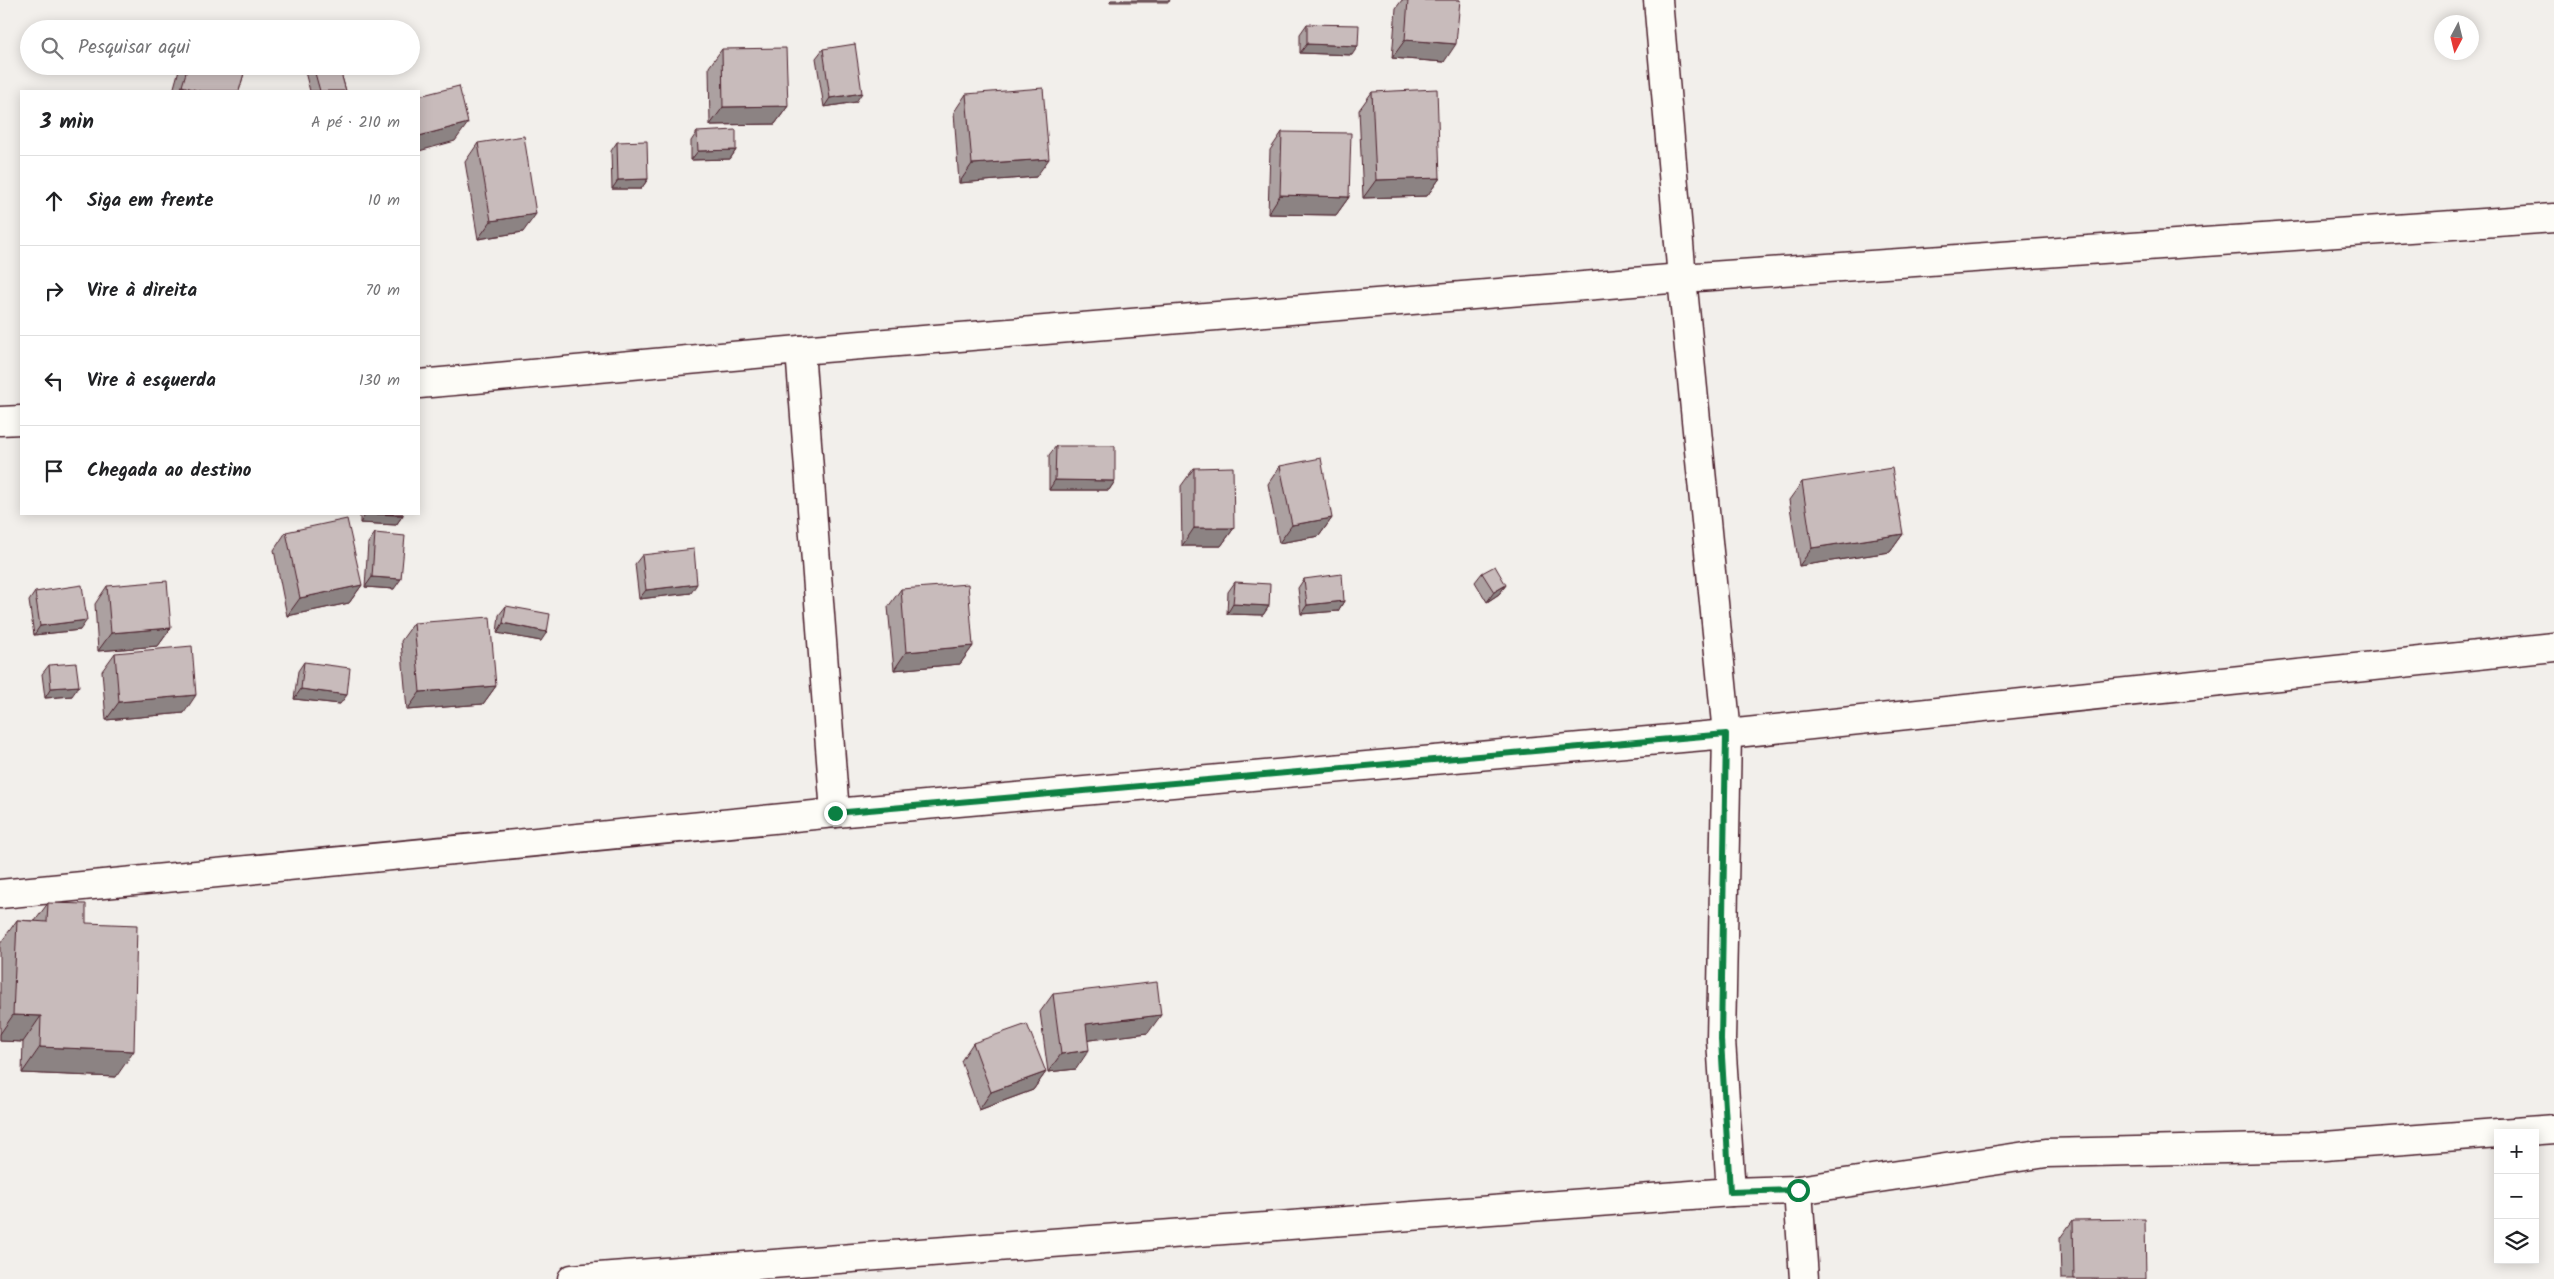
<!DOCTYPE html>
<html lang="pt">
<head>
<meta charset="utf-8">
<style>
	:root { --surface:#fff; --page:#f6f6f6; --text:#202124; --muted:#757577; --line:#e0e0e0 }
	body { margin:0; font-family:Kalam,sans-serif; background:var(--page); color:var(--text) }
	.controls { position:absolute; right:15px; bottom:15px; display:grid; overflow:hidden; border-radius:0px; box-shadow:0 2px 12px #0003 }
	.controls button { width:45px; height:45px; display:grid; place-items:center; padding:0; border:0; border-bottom:1px solid var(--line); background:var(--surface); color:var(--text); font:25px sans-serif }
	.compass { position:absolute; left:2434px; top:15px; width:45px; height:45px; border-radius:50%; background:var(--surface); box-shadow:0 2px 12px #0003; rotate:187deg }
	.stop { position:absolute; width:15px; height:15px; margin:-11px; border:4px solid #0b8043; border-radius:50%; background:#fff }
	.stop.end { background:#0b8043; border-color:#fff; box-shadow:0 1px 5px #0008 }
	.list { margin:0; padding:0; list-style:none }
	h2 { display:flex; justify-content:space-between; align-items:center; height:65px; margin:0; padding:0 20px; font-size:21px }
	h2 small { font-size:16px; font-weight:400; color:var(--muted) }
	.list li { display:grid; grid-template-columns:32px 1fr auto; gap:15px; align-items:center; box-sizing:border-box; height:90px; padding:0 20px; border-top:1px solid var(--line) }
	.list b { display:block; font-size:19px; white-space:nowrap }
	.list em { font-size:16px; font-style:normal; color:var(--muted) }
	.icon { flex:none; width:28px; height:28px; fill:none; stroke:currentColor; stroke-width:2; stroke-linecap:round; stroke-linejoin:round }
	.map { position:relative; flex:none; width:2554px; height:1279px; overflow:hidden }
	.search { position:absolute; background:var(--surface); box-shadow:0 2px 12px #0003; left:20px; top:20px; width:400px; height:55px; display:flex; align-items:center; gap:12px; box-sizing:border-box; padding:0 18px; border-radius:28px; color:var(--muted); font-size:19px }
	.panel { position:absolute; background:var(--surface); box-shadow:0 2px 12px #0003; left:20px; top:90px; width:400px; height:425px; border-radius:0px }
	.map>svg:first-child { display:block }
</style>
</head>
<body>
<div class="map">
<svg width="2554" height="1279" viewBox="0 0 2554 1279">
	<rect width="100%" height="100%" fill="#f2efeb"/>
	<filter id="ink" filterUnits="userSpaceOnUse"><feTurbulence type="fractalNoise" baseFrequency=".02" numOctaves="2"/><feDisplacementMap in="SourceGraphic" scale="10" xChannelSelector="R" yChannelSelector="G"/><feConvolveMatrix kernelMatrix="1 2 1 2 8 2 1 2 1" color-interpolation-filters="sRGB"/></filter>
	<g filter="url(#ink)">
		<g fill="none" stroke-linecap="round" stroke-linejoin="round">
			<defs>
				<g id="minor">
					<path d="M1658,0L1682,278L1727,734L1721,1040L1731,1192"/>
					<path d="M800,350L835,813L1727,734L2554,647"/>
					<path d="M419,384L800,350L1682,278L2554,218"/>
					<path d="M0,421L21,420"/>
					<path d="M0,894L835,813"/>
					<path d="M2500,1133L2554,1129"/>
					<path d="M1798,1190L1804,1279"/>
					<path d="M572,1279L1731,1192L1798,1190L2046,1153L2311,1147L2498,1133"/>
				</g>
			</defs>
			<use href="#minor" stroke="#4a1f2b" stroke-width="31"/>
			<use href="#minor" stroke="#fdfcf7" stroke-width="28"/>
		</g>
		<g fill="#aca1a1" stroke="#4a1f2b">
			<path d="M1402,0H1460L1444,62L1392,58L1396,8Z"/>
			<path d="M1307,24L1352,55L1300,53V34Z"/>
			<path d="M722,49L788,106L775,124L710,125L709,67Z"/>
			<path d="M823,49L856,102L824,107L816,58Z"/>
			<path d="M180,66H246L239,91H173Z"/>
			<path d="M309,66H339L346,91H310L305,72Z"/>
			<path d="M1372,92L1440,178L1427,196L1363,198L1359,110Z"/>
			<path d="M966,94L1036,177L959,183L954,112Z"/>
			<path d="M697,132L736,150L730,159L691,160V141Z"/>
			<path d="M1282,132L1349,197L1336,215L1268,214L1270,150Z"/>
			<path d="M617,142L648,179L641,189H612L611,151Z"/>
			<path d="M478,143L523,232L478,239L465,162Z"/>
			<path d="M1056,446L1115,481L1109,490H1049V455Z"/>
			<path d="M1280,466L1332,518L1319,536L1279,543L1268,484Z"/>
			<path d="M1194,468L1234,528L1221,546H1182L1181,486Z"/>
			<path d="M1802,482L1903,534L1890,552L1799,566L1789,500Z"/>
			<path d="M360,514H403V515L396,525L360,523Z"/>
			<path d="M286,532L362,585L349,603L287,616L274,550Z"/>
			<path d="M375,533L394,589L365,587L368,543Z"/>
			<path d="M642,555L691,593L639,599L635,564Z"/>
			<path d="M1482,573L1506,585L1499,594L1487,602L1475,582Z"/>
			<path d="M1304,579L1344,601L1338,611L1301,614L1298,588Z"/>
			<path d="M1235,582L1269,606L1263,615L1227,614L1228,592Z"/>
			<path d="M107,586L171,628L158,646L98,651L95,604Z"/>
			<path d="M901,589L973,646L960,664L894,670L888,607Z"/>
			<path d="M35,592L80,630L34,635L29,601Z"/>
			<path d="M506,606L541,641L497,633L499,615Z"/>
			<path d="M414,623L496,686L483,704L407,710L401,641Z"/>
			<path d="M115,653L184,713L106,720L102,671Z"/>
			<path d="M304,662L340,704L294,699L298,671Z"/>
			<path d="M49,665L72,696L45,698L42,674Z"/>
			<path d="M48,903L86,923L116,1077L22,1073L23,1042L0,1041V944L17,920L35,921Z"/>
			<path d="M1053,994L1148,1033L1088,1040L1076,1069L1048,1072L1040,1012Z"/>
			<path d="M973,1043L1046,1072L1033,1090L979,1110L961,1061Z"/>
			<path d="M2073,1220L2146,1279H2061L2060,1238Z"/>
		</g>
		<g fill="#8c8383" stroke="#4a1f2b">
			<path d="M1111,0H1170L1169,2H1109Z"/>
			<path d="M1405,40L1456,44L1444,62L1392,58Z"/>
			<path d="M1307,44L1358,46L1352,55L1300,53Z"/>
			<path d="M182,86L200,91H179Z"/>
			<path d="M862,93L856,102L824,107L830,98Z"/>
			<path d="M788,106L775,124L710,125L723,107Z"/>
			<path d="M468,123L455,141L419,151V136Z"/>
			<path d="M736,150L730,159L691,160L698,151Z"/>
			<path d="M1049,159L1036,177L959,183L972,164Z"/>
			<path d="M1440,178L1427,196L1363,198L1376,180Z"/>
			<path d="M648,179L641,189H612L618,180Z"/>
			<path d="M1280,195L1349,197L1336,215L1268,214Z"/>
			<path d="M536,214L523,232L478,239L491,221Z"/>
			<path d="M1055,480L1115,481L1109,490H1049Z"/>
			<path d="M366,514L403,515L396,525L360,523Z"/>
			<path d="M1332,518L1319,536L1279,543L1292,525Z"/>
			<path d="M1194,528H1234L1221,546H1182Z"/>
			<path d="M1903,534L1890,552L1799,566L1812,548Z"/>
			<path d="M372,577L401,579L394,589L365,587Z"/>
			<path d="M697,584L691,593L639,599L646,590Z"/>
			<path d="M362,585L349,603L287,616L300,598Z"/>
			<path d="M1506,585L1499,594L1487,602L1494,592Z"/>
			<path d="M1344,601L1338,611L1301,614L1307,605Z"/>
			<path d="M1233,604L1269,606L1263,615L1227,614Z"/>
			<path d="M87,620L80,630L34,635L40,626Z"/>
			<path d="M503,623L547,632L541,641L497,633Z"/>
			<path d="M171,628L158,646L98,651L111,633Z"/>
			<path d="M973,646L960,664L894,670L906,652Z"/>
			<path d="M79,686L72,696L45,698L51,688Z"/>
			<path d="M496,686L483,704L407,710L420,692Z"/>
			<path d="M301,689L347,695L340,704L294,699Z"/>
			<path d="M196,695L184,713L106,720L119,702Z"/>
			<path d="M13,1015L41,1016L23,1042L0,1041V1034Z"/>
			<path d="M1161,1015L1148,1033L1074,1042L1086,1024Z"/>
			<path d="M40,1047L134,1051L116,1077L22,1073Z"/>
			<path d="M1089,1050L1076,1069L1048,1072L1061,1054Z"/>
			<path d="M1046,1072L1033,1090L979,1110L991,1092Z"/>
		</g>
		<g fill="#c8bbbb" stroke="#4a1f2b">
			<path d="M1408,0H1460L1456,44L1405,40Z"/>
			<path d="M1307,24L1359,25L1358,46L1307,44Z"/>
			<path d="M198,27L207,29H197Z"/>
			<path d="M855,44L862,93L830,98L823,49Z"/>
			<path d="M786,48L788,106L723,107L722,49Z"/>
			<path d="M188,66H246L239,91H200L182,86Z"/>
			<path d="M313,66H339L346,91H320Z"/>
			<path d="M459,86L468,123L419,136V96Z"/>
			<path d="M1043,88L1049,159L972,164L966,94Z"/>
			<path d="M1437,89L1440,178L1376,180L1372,92Z"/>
			<path d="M736,130V150L698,151L697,132Z"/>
			<path d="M1282,132L1351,133L1349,197L1280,195Z"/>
			<path d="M524,136L536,214L491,221L478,143Z"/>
			<path d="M647,141L648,179L618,180L617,142Z"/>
			<path d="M1056,446H1115V481L1055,480Z"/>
			<path d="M1321,458L1332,518L1292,525L1280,466Z"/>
			<path d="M1233,467L1234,528H1194V468Z"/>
			<path d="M1892,468L1903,534L1812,548L1802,482Z"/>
			<path d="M366,514H403V515Z"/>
			<path d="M347,519L362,585L300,598L286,532Z"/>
			<path d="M375,533L405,536L401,579L372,577Z"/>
			<path d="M694,549L697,584L646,590L642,555Z"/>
			<path d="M1495,566L1506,585L1494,592L1482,573Z"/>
			<path d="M1342,574L1344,601L1307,605L1304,579Z"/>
			<path d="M167,581L171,628L111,633L107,586Z"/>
			<path d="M1235,582L1270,584L1269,606L1233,604Z"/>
			<path d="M968,584L973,646L906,652L901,589Z"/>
			<path d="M82,585L87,620L40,626L35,592Z"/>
			<path d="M506,606L550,614L547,632L503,623Z"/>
			<path d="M490,617L496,686L420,692L414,623Z"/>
			<path d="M192,646L196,695L119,702L115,653Z"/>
			<path d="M304,662L350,668L347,695L301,689Z"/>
			<path d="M76,663L79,686L51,688L49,665Z"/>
			<path d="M48,903L86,904V923L137,925L134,1051L40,1047L41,1016L13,1015L17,920L47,922Z"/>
			<path d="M1157,982L1161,1015L1086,1024L1089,1050L1061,1054L1053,994Z"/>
			<path d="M1027,1024L1046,1072L991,1092L973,1043Z"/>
			<path d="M2145,1219L2146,1279H2074L2073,1220Z"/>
		</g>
	</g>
	<g fill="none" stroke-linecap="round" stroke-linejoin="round" filter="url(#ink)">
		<path stroke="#0b8043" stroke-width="6" d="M835,813L1726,734L1721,1040L1730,1192L1798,1190"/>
	</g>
</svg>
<div class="controls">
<button>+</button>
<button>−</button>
<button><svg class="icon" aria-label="layers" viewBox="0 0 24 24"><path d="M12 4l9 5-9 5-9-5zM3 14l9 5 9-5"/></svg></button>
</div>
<svg class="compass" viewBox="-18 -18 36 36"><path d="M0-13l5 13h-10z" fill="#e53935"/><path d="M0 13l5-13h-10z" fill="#757577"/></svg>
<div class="stop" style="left:1798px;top:1190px"></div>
<div class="stop end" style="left:835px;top:813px"></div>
<div class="search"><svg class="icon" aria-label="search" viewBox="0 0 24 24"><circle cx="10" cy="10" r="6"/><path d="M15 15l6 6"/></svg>Pesquisar aqui</div>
<section class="panel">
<h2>3 min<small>A pé · 210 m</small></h2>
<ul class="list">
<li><svg class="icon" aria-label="ahead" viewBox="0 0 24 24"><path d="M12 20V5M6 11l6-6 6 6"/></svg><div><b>Siga em frente</b></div><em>10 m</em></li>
<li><svg class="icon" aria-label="right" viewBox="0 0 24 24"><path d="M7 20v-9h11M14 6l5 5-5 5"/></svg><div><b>Vire à direita</b></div><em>70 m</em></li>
<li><svg class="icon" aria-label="left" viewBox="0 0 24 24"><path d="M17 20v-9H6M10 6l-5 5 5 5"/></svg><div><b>Vire à esquerda</b></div><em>130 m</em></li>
<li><svg class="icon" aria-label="arrive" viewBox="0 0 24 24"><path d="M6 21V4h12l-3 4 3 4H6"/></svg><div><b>Chegada ao destino</b></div></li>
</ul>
</section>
</div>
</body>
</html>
